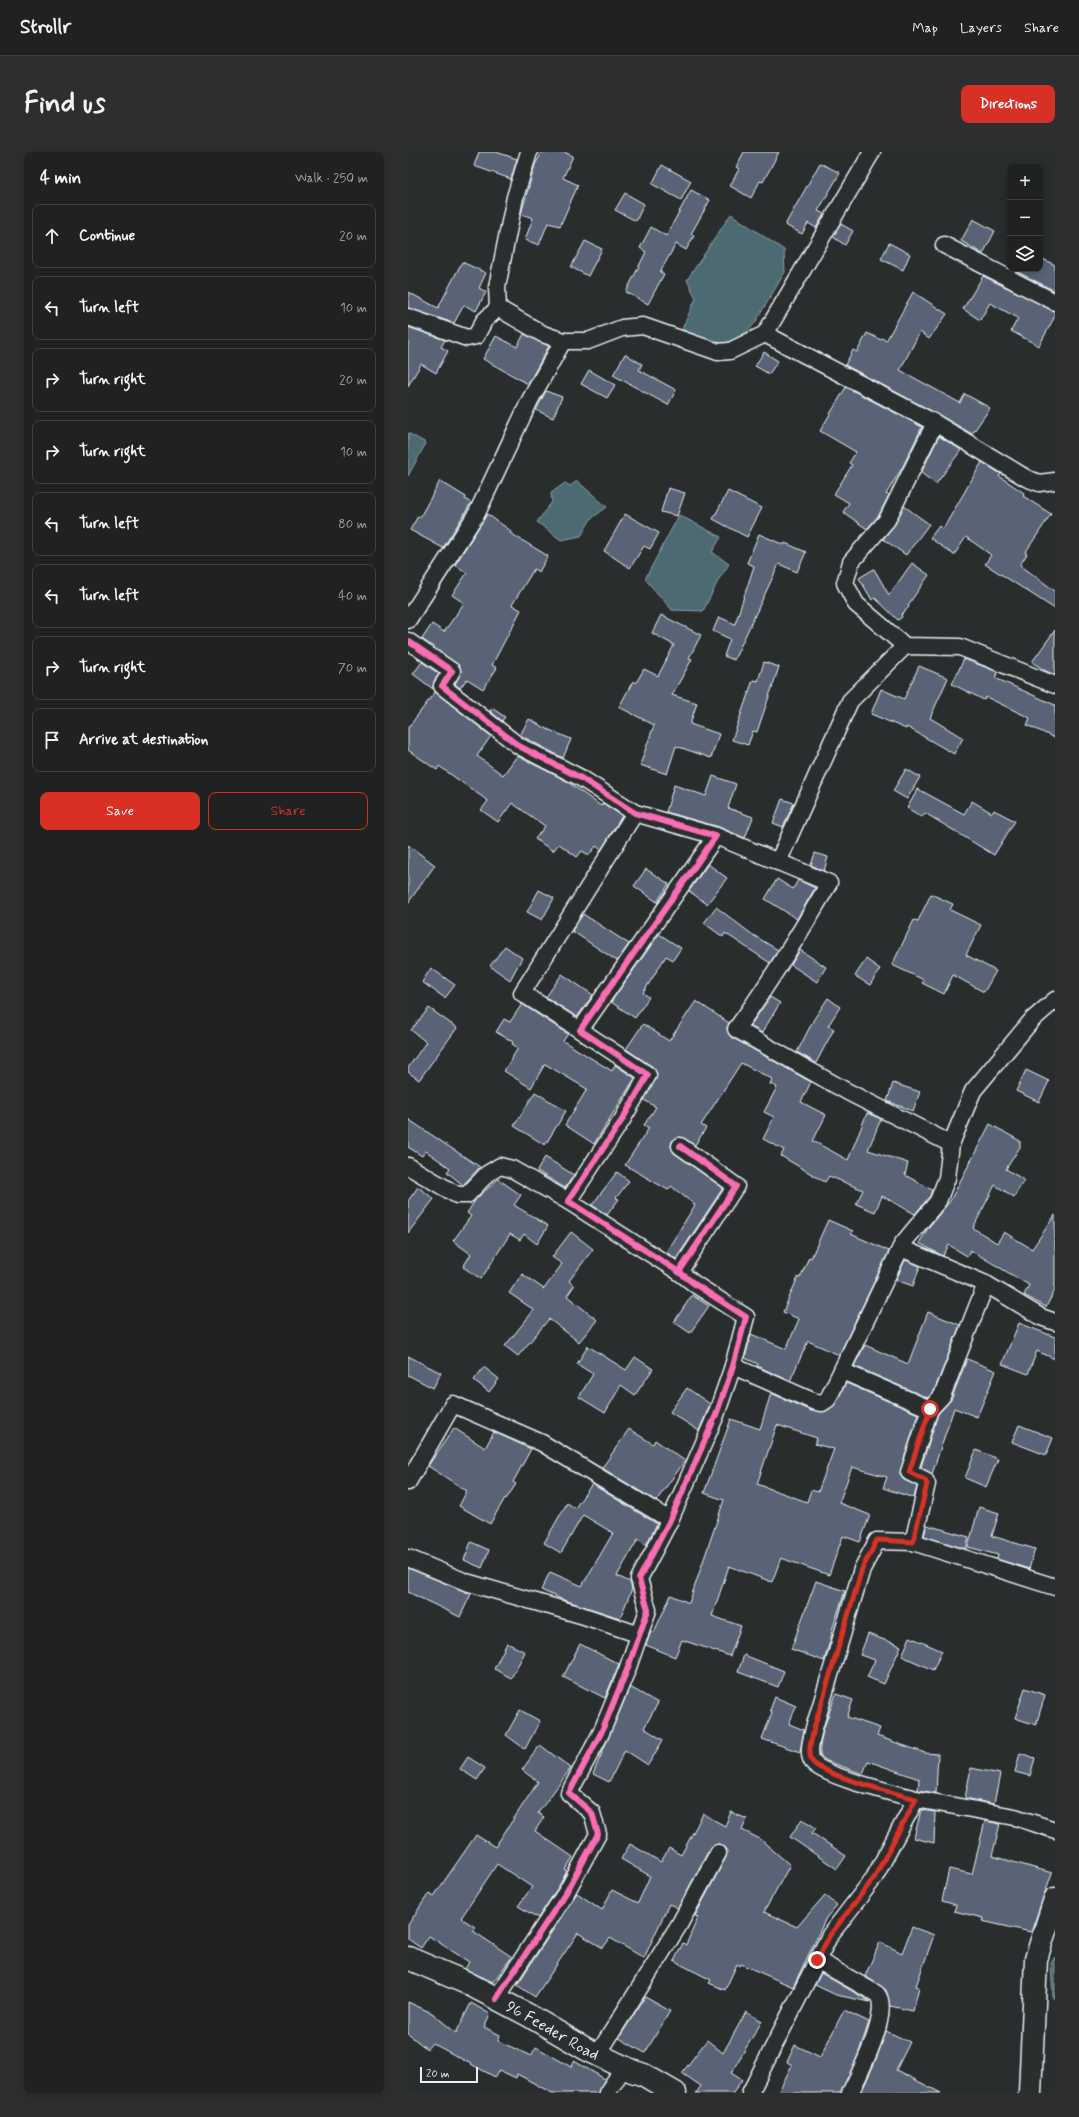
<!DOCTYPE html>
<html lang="en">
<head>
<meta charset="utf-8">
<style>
	:root { --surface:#202222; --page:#2d2f2f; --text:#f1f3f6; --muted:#a2a4a5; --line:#3d3f40; --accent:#d93025 }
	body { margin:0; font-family:Mynerve,sans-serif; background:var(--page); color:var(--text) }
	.controls { position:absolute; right:12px; top:12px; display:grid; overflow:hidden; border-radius:8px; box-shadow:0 2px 10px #0003 }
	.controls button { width:36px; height:36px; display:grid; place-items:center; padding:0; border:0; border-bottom:1px solid var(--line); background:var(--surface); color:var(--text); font:20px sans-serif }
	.scale { position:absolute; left:12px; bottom:10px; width:58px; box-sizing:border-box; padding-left:4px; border:2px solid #e8f1f8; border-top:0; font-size:11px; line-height:14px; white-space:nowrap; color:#e8f1f8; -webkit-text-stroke:3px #2a2d2e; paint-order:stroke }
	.stop { position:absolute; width:12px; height:12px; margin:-9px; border:3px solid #d93025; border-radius:50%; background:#fff }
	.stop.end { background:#d93025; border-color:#fff; box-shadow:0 1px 4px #0008 }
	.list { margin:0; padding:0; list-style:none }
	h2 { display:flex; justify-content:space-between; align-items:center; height:52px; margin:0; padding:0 16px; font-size:17px }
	h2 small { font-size:13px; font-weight:400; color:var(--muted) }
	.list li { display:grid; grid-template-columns:26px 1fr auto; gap:12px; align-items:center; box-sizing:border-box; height:64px; margin:0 8px 8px; padding:0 8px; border:1px solid var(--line); border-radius:8px }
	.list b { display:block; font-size:15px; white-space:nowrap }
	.list em { font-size:13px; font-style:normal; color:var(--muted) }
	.actions { display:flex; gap:8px; padding:12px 16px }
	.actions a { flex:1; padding:9px 0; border:1px solid var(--accent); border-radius:8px; text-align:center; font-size:14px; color:var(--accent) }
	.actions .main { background:var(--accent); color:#fff }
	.icon { flex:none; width:22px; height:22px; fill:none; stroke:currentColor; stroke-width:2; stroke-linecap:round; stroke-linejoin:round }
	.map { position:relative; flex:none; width:647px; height:1941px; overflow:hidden; border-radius:8px }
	header { display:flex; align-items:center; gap:24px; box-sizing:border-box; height:56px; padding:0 20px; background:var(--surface); border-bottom:1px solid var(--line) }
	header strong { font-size:19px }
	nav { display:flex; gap:22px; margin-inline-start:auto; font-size:14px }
	.intro { display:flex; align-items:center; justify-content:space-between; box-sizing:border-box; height:96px; padding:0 24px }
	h1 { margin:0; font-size:28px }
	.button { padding:10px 18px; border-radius:8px; background:var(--accent); color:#fff; font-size:14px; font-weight:700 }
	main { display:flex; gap:24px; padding:0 24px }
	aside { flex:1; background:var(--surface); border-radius:8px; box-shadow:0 2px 10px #0003 }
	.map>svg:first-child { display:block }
</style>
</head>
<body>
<header>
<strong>Strollr</strong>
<nav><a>Map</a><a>Layers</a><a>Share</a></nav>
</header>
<div class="intro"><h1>Find us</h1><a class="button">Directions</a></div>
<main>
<aside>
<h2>4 min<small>Walk · 250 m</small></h2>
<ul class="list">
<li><svg class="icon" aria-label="ahead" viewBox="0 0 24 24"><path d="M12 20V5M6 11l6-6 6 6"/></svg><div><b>Continue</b></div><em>20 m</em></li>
<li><svg class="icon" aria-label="left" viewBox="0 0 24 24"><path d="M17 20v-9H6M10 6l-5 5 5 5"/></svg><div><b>Turn left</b></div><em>10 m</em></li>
<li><svg class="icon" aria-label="right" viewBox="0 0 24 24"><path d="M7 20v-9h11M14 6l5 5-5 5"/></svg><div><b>Turn right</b></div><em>20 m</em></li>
<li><svg class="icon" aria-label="right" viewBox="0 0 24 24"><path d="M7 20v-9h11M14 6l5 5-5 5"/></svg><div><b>Turn right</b></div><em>10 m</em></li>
<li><svg class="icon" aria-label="left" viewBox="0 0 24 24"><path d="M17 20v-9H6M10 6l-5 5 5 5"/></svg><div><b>Turn left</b></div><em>80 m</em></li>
<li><svg class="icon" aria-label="left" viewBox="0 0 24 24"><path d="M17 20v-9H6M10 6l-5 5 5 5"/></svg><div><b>Turn left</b></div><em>40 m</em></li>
<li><svg class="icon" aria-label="right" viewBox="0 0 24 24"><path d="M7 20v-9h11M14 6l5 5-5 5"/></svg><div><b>Turn right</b></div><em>70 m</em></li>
<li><svg class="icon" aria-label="arrive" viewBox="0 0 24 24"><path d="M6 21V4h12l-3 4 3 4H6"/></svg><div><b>Arrive at destination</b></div></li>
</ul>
<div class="actions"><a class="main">Save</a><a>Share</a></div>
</aside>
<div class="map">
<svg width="647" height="1941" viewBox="0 0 647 1941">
	<rect width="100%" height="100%" fill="#2a2d2e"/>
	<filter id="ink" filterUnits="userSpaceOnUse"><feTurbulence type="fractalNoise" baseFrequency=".025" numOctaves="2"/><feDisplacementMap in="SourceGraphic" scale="8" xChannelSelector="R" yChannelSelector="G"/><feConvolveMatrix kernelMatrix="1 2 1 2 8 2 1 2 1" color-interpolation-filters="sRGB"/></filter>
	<g filter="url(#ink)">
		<g fill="#4e6a73" stroke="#8ca0a8">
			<path d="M323,62L376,98L377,120L347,171L340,179L320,191H309L301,190L274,177L288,146L279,128Z"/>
			<path d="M0,281L18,291L0,324Z"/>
			<path d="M169,329L199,355L183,367L173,384L153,388L129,370L144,350L143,341L157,331L162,334Z"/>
			<path d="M271,363L313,385L304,400L321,412L311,427L295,459L264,458L237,427Z"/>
			<path d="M647,1805V1847L645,1846L643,1811Z"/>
		</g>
		<g fill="#5a6475" stroke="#e8f1f8" fill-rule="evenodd">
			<path d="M71,0H88L109,7L103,27L66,14Z"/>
			<path d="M134,0H156L165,4L155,26L170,33L152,74L140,71L131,93L117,88L125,66L113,62L127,13Z"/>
			<path d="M336,0H371L355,30L352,29L343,46L322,34L331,17L328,15Z"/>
			<path d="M412,11L432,21L410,59L416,62L408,76L400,71L394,82L377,73Z"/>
			<path d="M254,13L283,29L273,48L244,32Z"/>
			<path d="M283,38L302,48L283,82L286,84L278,98L268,92L252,120L256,122L240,152L218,140L238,100L232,96L243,75L258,84Z"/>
			<path d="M217,41L236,52L228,69L207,58Z"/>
			<path d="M565,67L587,79L575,102L553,89Z"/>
			<path d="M433,72L445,79L437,93L425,85Z"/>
			<path d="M177,89L194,97L180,124L163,115Z"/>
			<path d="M481,91L502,102L495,118L473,107Z"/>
			<path d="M635,107L647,113V139L604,117H632Z"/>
			<path d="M54,110L78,121L71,136L78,140L68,159L56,153L46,171L0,156V140L30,156Z"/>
			<path d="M575,124L647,159V164L631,194L603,179L610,166L582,151L572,168L555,157Z"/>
			<path d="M505,140L539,162L521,187L512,180L492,218L552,251L557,242L582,256L564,282L531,263L437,213L445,198L449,200L459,181L473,188L474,186L478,189Z"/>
			<path d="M0,175L37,188L33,195L40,199L28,221L13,212L0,234Z"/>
			<path d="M116,182L141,194L120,232L75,207L88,184L109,195Z"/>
			<path d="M356,200L370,209L361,222L347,214Z"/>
			<path d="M217,202L234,212L231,218L268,238L260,253L205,223Z"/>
			<path d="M181,218L207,233L199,246L173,232Z"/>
			<path d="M438,235L514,275L494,316L478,342L481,343L471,363L459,377L435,360L441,351L426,342L444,313L441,311L448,300L412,279Z"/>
			<path d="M138,239L154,245L145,266L128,258Z"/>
			<path d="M531,284L553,298L528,332L513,321Z"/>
			<path d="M574,310L593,322L591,324L616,341L615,344L643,362L617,401L619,402L612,413L647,439V457L577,412L583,403L558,385L546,403L522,386L531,374L535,377Z"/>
			<path d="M32,329L58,345L57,347L63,351L35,396L2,378L10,364L12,365Z"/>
			<path d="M260,336L277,341L269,364L253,360Z"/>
			<path d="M320,339L354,356L339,385L305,367Z"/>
			<path d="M496,354L521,372L498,403L475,387L487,372Z"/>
			<path d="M79,362L103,379L102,381L140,404L131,420L126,417L104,453L113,458L84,513L89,516L75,537L59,527L52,536L47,532L53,520L52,515L14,487L24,472L36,480L56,451L44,443L59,421L47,413Z"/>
			<path d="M217,362L251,381L242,397L236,394L222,416L196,399Z"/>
			<path d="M351,382L376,393L377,391L398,400L389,420L371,412L326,508L316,504L322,487L305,479L311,465L327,472L346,414L339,411Z"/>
			<path d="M504,411L521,423L500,453L501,455L493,463L494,465L490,468L467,446L464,448L451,426L466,417L481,443Z"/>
			<path d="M253,463L293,483L281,506L284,507L264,543L289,551L282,572L311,582L303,606L268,594L259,622L232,613L246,573L211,555L225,529L228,531L236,517L250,524L266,493L244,481Z"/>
			<path d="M647,478V523L636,518L624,510Z"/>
			<path d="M556,507L590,520L587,526L647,553V586L619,573L622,566L578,545L576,548L544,532Z"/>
			<path d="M14,510L31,522L26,529L25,537L5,522Z"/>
			<path d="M356,510L371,515L349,580L345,579L340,593L324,588L345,528L350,529Z"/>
			<path d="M511,514L540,526L522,566L555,586L546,602L499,575L498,577L463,562L473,537L496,547Z"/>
			<path d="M27,540L83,584L69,604L95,623L109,604L157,628L193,654L195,651L214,664L193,698L188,694L181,703L174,699L169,705L151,692L145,699L127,687L137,674L104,651L90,670L73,658L80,649L31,614L29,618L0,598V576Z"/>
			<path d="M84,556L97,565L94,569L82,559Z"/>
			<path d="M121,567L139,577L163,587L155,606L112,583Z"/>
			<path d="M498,617L512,625L499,647L485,639Z"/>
			<path d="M305,624L328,632L320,656L345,665L337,686L311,675L258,660L266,633L298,644Z"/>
			<path d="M510,637L556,662L564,649L584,661L586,658L607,669L586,703L517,661L514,665L499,656Z"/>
			<path d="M374,647L386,651L375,675L365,671Z"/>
			<path d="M0,693L27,713L0,751Z"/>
			<path d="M407,701L420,705L416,719L403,713Z"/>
			<path d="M300,712L319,726L299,752L281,739Z"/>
			<path d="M238,717L261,732L249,750L226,734Z"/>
			<path d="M369,727L385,737L390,728L407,736L389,767L357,747Z"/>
			<path d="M131,738L146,746L134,768L119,760Z"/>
			<path d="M523,742L545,752L542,758L573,773L558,803L588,819L576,840L545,823L536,842L514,831L516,828L484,813L506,768L510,769Z"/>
			<path d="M308,755L345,783L370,798L362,811L317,781L315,785L296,771Z"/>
			<path d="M175,762L221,792L209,809L164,779Z"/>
			<path d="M251,782L273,796L265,808L258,804L235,841L241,845L227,866L203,850Z"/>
			<path d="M97,794L114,806L102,828L82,814Z"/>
			<path d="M392,798L418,815L409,830L383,813Z"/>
			<path d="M458,807L472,817L462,833L447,824Z"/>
			<path d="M23,816L47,833L37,846L14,830Z"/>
			<path d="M154,822L185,843L169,865L138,845Z"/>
			<path d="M362,845L372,851L354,881L342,874Z"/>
			<path d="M420,846L432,855L420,874L426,877L408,911L389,900L406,867Z"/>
			<path d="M288,849L321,871L319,877L323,885L403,930L393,950L418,963L405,989L440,1008L459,961L473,967L460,998L500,1011L497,1023L524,1038L522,1044L507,1062L474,1044L467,1060L448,1052L455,1038L421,1024L417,1030L373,1004L376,998L355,987L366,965L356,960L369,935L362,932L364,927L333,911L293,973L298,976L287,993L273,985L264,989L263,993L266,1001L315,1036L268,1107L258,1100L287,1053L263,1034L260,1038L217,1013L241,976L236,973L248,955L236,948L249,923L245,915L218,897L235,872L261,889Z"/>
			<path d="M114,852L160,882L155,889L204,919L207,913L227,926L186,992L157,973L179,937L137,912L123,936L96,919L110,896L104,892L105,890L88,880L96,867L102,870Z"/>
			<path d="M21,856L49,876L11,928L0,920V916L18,890L3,878Z"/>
			<path d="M618,918L641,929L631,950L608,939Z"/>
			<path d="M485,931L512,940L505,959L479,949Z"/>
			<path d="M127,940L158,959L137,993L106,974Z"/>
			<path d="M0,967L40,994L72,1015L55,1033L39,1020L42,1016L18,999L14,1004L0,995Z"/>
			<path d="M582,972L612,989V995L598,1017L616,1028L606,1045L587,1033L565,1076L589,1091L596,1080L624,1097L647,1063V1138L638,1155L616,1143L621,1133L562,1098L559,1104L541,1093L535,1104L511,1091L520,1076L542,1049Z"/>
			<path d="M137,1005L166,1023L157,1036L129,1019Z"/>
			<path d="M209,1020L221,1029L208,1046L211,1047L199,1063L184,1053Z"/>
			<path d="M90,1027L113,1043L106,1053L140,1074L129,1092L116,1082L112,1088L102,1082L73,1127L55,1115L63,1102L45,1089L63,1064L59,1061L68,1047Z"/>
			<path d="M10,1035L26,1047L0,1081V1049Z"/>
			<path d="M420,1068L445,1079L443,1082L481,1099L431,1203L400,1189L382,1229L349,1214L350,1212L337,1206L343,1182L378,1197L391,1167L375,1160L390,1125L392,1126L401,1105L403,1106Z"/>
			<path d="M163,1080L185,1097L161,1129L166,1134L159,1144L189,1168L171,1190L141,1167L110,1204L97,1194L126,1158L101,1141L114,1122L136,1137L154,1112L144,1105Z"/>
			<path d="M497,1108L512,1114L505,1134L488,1128Z"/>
			<path d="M284,1143L301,1154L282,1181L266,1170Z"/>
			<path d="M520,1160L552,1173L526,1239L520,1246L446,1214L457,1193L500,1212Z"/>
			<path d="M611,1171L647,1185V1207L629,1199L620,1222L594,1212Z"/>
			<path d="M180,1194L218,1218L227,1205L245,1217L227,1243L213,1233L197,1261L171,1245L185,1222L169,1212Z"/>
			<path d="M0,1204L33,1221L25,1236L0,1223Z"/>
			<path d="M559,1207L588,1219L569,1265L546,1256L524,1322L513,1315L530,1262L543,1248Z"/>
			<path d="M76,1215L91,1227L81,1240L66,1228Z"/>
			<path d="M438,1231L510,1262L492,1321L496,1328L509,1334L506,1346L475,1336L479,1325L444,1315L431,1351L462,1363L452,1390L435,1384L421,1423L373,1406L364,1430L321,1414L304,1464L333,1474L322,1504L274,1488L267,1505L238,1493L243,1479L246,1480L263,1443L281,1451L316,1348L296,1341L323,1267L352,1277L363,1241L403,1259H418L428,1251ZM369,1273L409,1286L407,1292L426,1297L410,1340L403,1338L399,1350L349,1332Z"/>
			<path d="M279,1236L302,1252L291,1279L262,1260Z"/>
			<path d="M611,1273L645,1286L638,1303L604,1290Z"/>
			<path d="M46,1276L77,1296L86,1280L123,1297L105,1330L108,1332L98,1347L97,1346L82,1372L51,1354L59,1339L20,1314Z"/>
			<path d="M221,1277L245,1292L247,1288L277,1309L248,1349L194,1316Z"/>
			<path d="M568,1298L590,1307L578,1335L557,1326Z"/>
			<path d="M184,1332L249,1372L238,1393L230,1387L209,1424L222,1430L224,1437L212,1466L153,1447L133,1438L142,1420L174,1434L205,1381L175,1363L153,1401L136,1391L159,1351L167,1356Z"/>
			<path d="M571,1355L591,1361L584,1384L627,1397L621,1417L589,1407L590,1403L560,1395Z"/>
			<path d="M519,1373L561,1385L558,1397L516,1384Z"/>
			<path d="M63,1390L81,1398L74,1416L56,1408Z"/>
			<path d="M0,1416L63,1442L52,1465L0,1440Z"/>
			<path d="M408,1429L437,1439L423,1481L424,1482L416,1509L383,1497Z"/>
			<path d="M460,1482L493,1494L476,1532L459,1525L467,1508L452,1503Z"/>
			<path d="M502,1485L534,1499L525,1518L494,1504Z"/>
			<path d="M99,1491L117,1500L103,1526L86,1517Z"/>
			<path d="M172,1492L211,1512L197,1546L155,1525Z"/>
			<path d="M336,1503L376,1519L370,1535L330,1520Z"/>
			<path d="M222,1535L250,1551L236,1576L255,1588L240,1613L217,1598L201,1630L185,1622Z"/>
			<path d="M617,1536L637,1543L628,1573L607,1566Z"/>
			<path d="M428,1542L445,1548L439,1565L472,1576L469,1584L517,1601L530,1602L528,1641L510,1638L511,1627L460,1609L455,1622L419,1609L412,1604V1594L415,1578Z"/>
			<path d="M367,1545L388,1554L381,1572L396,1578L392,1600L354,1587L364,1560L362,1558Z"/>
			<path d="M112,1558L132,1569L117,1597L98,1583Z"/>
			<path d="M132,1593L163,1616L130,1661L136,1665L127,1679L165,1705L157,1718L159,1719L151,1734L130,1766L110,1754L124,1735L89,1712L53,1766L67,1775L65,1779L104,1805L85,1830L57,1817L61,1810L21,1784L13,1796L0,1787V1773L21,1741L26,1744L68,1683L87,1695L130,1630L114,1618Z"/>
			<path d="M612,1601L627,1606L622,1624L607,1620Z"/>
			<path d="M60,1605L77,1616L69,1628L52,1617Z"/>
			<path d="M563,1616L592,1622L586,1652L557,1646Z"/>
			<path d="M513,1658L527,1660L526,1691L506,1686Z"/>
			<path d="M323,1660L339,1667L334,1678L352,1687L382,1713L356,1760L389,1775L417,1743L429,1753L418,1766L385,1835L333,1812L332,1814L329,1812L317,1838L301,1831L303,1828L266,1809L275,1791L278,1793L290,1765L287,1764L318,1705V1696L310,1692L302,1696L270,1756L261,1752L236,1806L202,1786L195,1796L170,1781L127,1845L109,1833L169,1741L194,1758L204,1738L230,1751L242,1724L213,1707L222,1692L253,1710L261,1696L273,1703L295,1662L317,1674Z"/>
			<path d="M394,1667L408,1676L404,1681L438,1704L429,1717L382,1685Z"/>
			<path d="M577,1669L592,1672L584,1704L644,1721L623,1780L574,1769L575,1766L546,1759L548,1753L534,1749L541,1717L564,1722Z"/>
			<path d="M504,1775L526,1783L508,1834L511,1835L505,1859L482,1854L478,1838L457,1824L472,1790L494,1801Z"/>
			<path d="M413,1821L461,1849L462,1850L428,1843L407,1833Z"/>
			<path d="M237,1845L262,1859L237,1901L211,1886Z"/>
			<path d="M0,1850L24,1861L48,1881L63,1851L82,1862L76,1875L92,1883L90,1889L123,1904L128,1895L163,1915L166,1909L197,1927L190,1941H144L109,1922L108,1926L91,1918L87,1925L24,1891L19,1897L0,1882Z"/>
			<path d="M436,1858L461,1870L450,1903L433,1941H370L384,1913L379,1910L387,1893L412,1905Z"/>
			<path d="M338,1860L354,1869L323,1921L334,1928L325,1941H288L293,1934L274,1921L299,1888L315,1901Z"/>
			<path d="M478,1879L502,1890L488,1918L533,1941H453L467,1910Z"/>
		</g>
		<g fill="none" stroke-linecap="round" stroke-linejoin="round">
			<defs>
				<g id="street">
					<path d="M121,0L107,45L89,135L90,156L135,182L155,189H180L214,176L235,174L310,200L322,199L357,182L464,0"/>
					<path d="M536,93L647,150"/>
					<path d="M0,165L59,186L68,184L76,169L90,156"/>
					<path d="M357,182L527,271L618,326L631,331L647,329"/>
					<path d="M527,271L479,368L443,410L437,431L448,452L497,494L552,495L647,533"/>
					<path d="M0,468L69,361L122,248L155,189"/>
					<path d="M0,489L44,519L34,534L111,594L173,626L227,661L308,684L172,878L240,923L214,968L160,1049L271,1120"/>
					<path d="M308,684L421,731C392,781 362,831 328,877L440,940L543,992L539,1026L530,1049L495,1091L420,1247L414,1251L407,1250L325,1214"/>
					<path d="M370,710L442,549L497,494"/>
					<path d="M172,878L114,841L227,661"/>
					<path d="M543,992L565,939L624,868L647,848"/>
					<path d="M0,1014L49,1043H59L79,1022L92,1014L104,1017L160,1049"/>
					<path d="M493,1096L578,1132L534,1244L522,1257"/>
					<path d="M578,1132L633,1165L647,1170"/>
					<path d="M434,1219L522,1257L501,1320L517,1328L519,1332L505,1390"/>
					<path d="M0,1330L45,1252L134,1291L262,1368"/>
					<path d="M0,1406L58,1430L173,1463L232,1483"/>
					<path d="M508,1647C490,1642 412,1624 404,1609C399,1599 404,1587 406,1576L454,1417L469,1389L505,1390L647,1435"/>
					<path d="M409,1808L469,1842C484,1859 451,1923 442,1941"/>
					<path d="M88,1847L159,1739L190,1682L184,1661L161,1641L193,1581L219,1518L240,1458L231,1427L262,1368L308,1263L325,1214L338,1165L288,1133L271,1120L328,1034L272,994"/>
					<path d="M190,1902L271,1773L310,1701"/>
					<path d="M199,1941L216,1915"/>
					<path d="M342,1941L422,1783L466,1726L508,1647L607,1665L647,1678"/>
				</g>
				<path id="secondary" d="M622,1941L628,1807L647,1747"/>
				<g id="primary">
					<path id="s1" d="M0,1806L59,1831L120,1863L178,1897L224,1919L236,1923L267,1941"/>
				</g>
			</defs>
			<use href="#street" stroke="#e8f1f8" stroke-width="19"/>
			<use href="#secondary" stroke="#e8f1f8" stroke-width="25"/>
			<use href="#primary" stroke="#e8f1f8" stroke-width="25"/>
			<use href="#street" stroke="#2a2d2e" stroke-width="16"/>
			<use href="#secondary" stroke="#2a2d2e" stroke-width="22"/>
			<use href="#primary" stroke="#2a2d2e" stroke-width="22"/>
			<defs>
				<g id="cycleway">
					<path d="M0,489L44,519L34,534L111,594L173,626L227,661L308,684L172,878L240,923L214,968L160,1049L271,1120"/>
					<path d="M88,1847L159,1739L190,1682L184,1661L161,1641L193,1581L219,1518L240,1458L231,1427L262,1368L308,1263L325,1214L338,1165L288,1133L271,1120L328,1034L272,994"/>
				</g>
			</defs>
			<use href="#cycleway" stroke="#2a2d2e" stroke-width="8"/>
			<use href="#cycleway" stroke="#f96db3" stroke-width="6"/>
		</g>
	</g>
	<g fill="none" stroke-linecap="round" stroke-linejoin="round" filter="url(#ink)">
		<path stroke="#d93025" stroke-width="5" d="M409,1808L422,1783L466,1726L508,1647C490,1642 412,1623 404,1609C399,1599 404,1587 406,1576L454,1417L469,1388L505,1390L519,1332L517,1328L501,1320L522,1257"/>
	</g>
	<g text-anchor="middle" stroke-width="3.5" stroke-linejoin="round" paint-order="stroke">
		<g font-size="16" fill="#e8f1f8" stroke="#2a2d2e">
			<text dy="6" stroke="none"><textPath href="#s1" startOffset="162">96 Feeder Road</textPath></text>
		</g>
	</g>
</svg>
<div class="controls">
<button>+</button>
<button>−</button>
<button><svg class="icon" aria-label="layers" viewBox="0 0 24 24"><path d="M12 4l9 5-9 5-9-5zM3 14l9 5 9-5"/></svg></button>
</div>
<div class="scale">20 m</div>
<div class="stop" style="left:522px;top:1257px"></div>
<div class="stop end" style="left:409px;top:1808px"></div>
</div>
</main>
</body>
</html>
